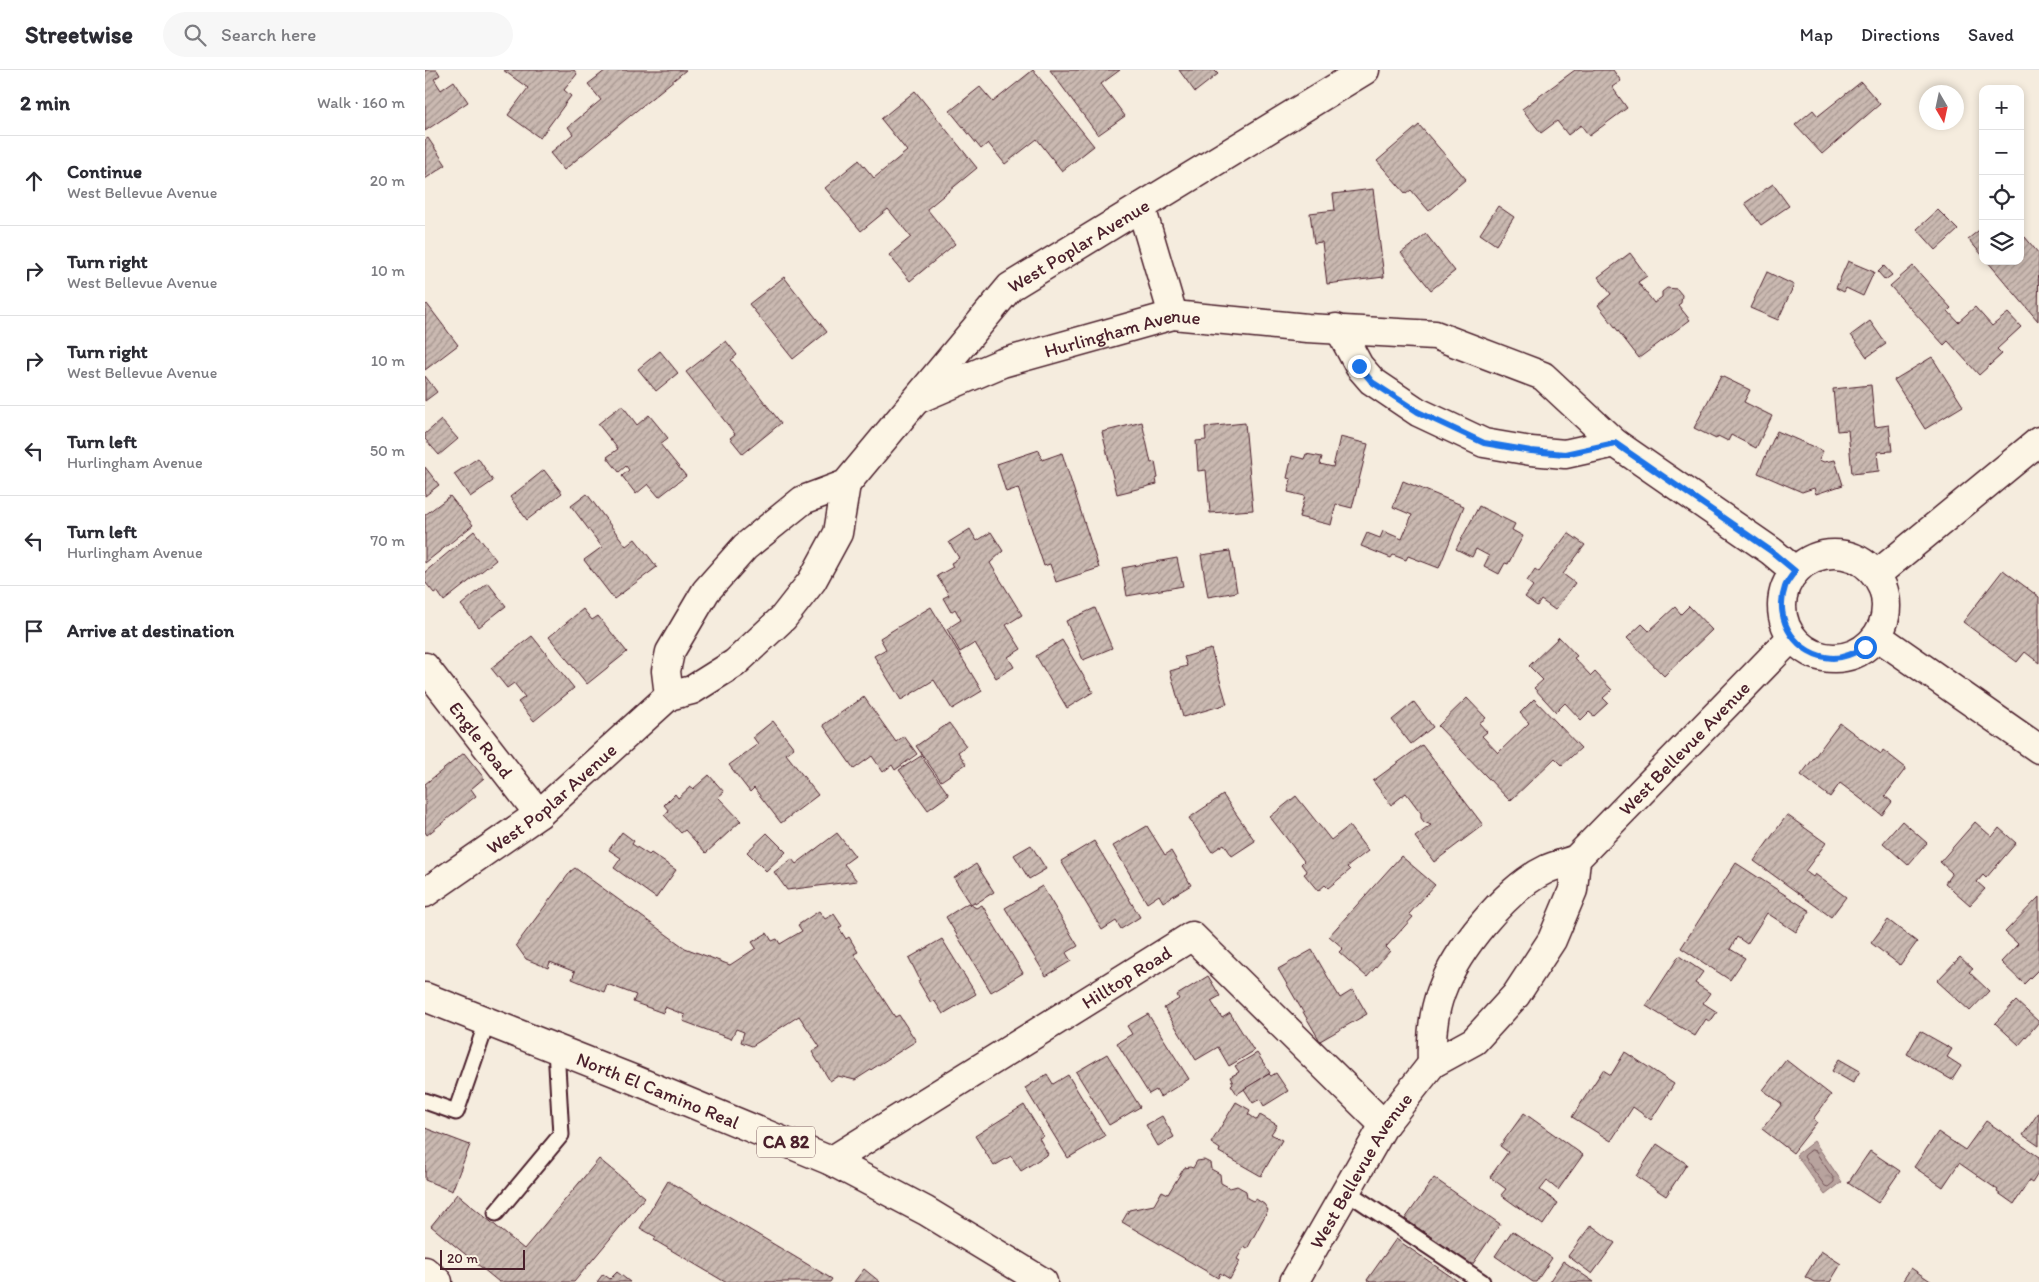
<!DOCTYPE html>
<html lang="en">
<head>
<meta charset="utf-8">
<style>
	:root { --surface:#fff; --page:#f7f7f7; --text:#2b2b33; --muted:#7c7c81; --line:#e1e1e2 }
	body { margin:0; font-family:Itim,sans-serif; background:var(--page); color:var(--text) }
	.controls { position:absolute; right:15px; top:15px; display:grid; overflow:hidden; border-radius:10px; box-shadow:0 2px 8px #0003 }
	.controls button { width:45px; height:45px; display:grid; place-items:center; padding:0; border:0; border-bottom:1px solid var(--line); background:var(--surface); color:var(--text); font:25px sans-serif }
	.compass { position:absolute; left:1494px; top:15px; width:45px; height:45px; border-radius:50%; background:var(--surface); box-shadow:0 2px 8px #0003; rotate:171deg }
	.scale { position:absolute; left:15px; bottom:12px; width:85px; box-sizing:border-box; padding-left:5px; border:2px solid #4a1f2b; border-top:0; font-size:14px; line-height:18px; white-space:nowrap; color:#4a1f2b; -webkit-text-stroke:4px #fcf5e5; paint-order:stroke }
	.stop { position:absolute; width:15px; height:15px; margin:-11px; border:4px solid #1a73e8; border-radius:50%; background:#fff }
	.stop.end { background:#1a73e8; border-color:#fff; box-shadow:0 1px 5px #0008 }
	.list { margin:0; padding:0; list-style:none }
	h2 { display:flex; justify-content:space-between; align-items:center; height:65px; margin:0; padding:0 20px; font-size:21px }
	h2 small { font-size:16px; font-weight:400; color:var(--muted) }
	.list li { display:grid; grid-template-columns:32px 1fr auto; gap:15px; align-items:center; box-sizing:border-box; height:90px; padding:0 20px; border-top:1px solid var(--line) }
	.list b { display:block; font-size:19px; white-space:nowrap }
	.list p { margin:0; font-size:16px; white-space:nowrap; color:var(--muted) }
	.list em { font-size:16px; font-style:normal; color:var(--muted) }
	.icon { flex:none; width:28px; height:28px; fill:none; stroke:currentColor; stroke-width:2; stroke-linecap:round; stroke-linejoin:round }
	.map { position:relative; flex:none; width:1614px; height:1212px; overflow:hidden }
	header { display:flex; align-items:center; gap:30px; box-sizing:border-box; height:70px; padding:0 25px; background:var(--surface); border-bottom:1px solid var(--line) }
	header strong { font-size:24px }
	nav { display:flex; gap:28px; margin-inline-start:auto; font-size:18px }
	.search { width:350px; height:45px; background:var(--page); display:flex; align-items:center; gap:12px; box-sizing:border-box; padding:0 18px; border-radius:28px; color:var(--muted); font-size:19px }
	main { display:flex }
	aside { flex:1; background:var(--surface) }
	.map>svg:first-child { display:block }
</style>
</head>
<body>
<header>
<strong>Streetwise</strong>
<div class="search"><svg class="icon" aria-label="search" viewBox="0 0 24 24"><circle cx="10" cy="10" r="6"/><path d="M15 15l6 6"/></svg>Search here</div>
<nav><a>Map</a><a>Directions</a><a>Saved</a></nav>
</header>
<main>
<aside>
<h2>2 min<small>Walk · 160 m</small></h2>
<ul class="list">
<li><svg class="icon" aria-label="ahead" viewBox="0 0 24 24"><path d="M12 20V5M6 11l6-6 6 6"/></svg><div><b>Continue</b><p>West Bellevue Avenue</p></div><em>20 m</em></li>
<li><svg class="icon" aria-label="right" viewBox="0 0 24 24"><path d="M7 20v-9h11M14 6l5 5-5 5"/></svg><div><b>Turn right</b><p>West Bellevue Avenue</p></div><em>10 m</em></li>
<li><svg class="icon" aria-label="right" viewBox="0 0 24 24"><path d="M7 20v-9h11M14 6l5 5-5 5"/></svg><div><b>Turn right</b><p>West Bellevue Avenue</p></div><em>10 m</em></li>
<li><svg class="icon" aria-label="left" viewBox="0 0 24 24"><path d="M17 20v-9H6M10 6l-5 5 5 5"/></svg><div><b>Turn left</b><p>Hurlingham Avenue</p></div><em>50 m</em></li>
<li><svg class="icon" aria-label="left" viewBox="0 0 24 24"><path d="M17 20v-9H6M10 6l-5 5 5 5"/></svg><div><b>Turn left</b><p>Hurlingham Avenue</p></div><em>70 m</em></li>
<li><svg class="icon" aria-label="arrive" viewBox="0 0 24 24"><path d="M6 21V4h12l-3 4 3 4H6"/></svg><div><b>Arrive at destination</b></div></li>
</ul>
</aside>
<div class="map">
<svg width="1614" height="1212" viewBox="0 0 1614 1212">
	<defs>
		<pattern id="water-ripples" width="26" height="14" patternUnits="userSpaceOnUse" patternTransform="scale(1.25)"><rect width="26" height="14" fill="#b8a39e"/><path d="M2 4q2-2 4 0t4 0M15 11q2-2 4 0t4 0" fill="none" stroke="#988481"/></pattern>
		<pattern id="building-hatch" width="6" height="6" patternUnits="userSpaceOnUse" patternTransform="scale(1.25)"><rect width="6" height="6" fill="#cab9b1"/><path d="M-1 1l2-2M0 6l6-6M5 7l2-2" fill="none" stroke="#a69690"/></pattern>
	</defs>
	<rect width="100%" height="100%" fill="#f5ecde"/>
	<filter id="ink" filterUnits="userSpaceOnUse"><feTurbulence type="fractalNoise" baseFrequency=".02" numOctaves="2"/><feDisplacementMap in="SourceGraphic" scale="10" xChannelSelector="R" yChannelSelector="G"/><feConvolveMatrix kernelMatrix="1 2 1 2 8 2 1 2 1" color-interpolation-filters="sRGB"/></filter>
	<g filter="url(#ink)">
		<path fill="url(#water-ripples)" stroke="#8c6e70" d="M1389,1071L1417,1112L1400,1125L1371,1085Z"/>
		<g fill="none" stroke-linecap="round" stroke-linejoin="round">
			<path stroke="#765459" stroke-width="1" d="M1387,1080L1390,1081L1409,1109V1112L1403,1117L1400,1116L1379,1087L1380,1085Z"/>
		</g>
		<g fill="url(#building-hatch)" stroke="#4a1f2b">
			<path d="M0,0H12L15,5L9,9L16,20L29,11L43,32L0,61Z"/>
			<path d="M78,0H149L152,4L139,20L146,26L115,68L83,45L103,18Z"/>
			<path d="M181,0H261L139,100L125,83L148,64L143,57L176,30L163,14Z"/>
			<path d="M608,0L669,76L637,101L612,69L580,94L563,73L556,79L525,41L555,17L568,32Z"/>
			<path d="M625,0H695L676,14L700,46L673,65Z"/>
			<path d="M754,0H789L793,4L770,22Z"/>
			<path d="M1150,0H1188L1196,11L1187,17L1202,38L1164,66L1156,55L1143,65L1132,51L1116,63L1097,39Z"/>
			<path d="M1436,12L1455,34L1397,84L1370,55L1388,40L1393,46Z"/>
			<path d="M490,21L552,98L502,139L530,174L485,211L464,185L486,167L463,139L436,161L400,118L434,90L449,108L482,81L456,49Z"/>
			<path d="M994,55L1041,109L1004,141L986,120L981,124L952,91Z"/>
			<path d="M3,68L21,95L0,109V70Z"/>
			<path d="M1348,114L1364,136L1336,155L1320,133Z"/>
			<path d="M948,119L959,207L902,214L897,172L889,173L885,143L910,140L908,124Z"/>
			<path d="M1073,136L1089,147L1071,175L1055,164Z"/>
			<path d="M1513,140L1533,160L1511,180L1492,159Z"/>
			<path d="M1558,157V186L1543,169Z"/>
			<path d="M1001,164L1030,201L1006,220L976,183Z"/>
			<path d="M1600,167L1614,184L1613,251L1562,191H1595V171Z"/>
			<path d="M1205,183L1222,206L1213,212L1229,233L1237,227V222L1242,218L1252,219L1257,225L1256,233L1253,235L1265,250L1214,288L1173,235L1186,224L1173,207Z"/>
			<path d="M1423,191L1449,202L1438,226L1421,218L1419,222L1411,218Z"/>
			<path d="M1459,196L1467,205L1460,210L1453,202Z"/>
			<path d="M1488,196L1526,238L1523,241L1533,252L1550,237L1567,256L1583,243L1596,257L1572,279L1577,284L1554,305L1523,271L1519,275L1465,216Z"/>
			<path d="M1342,202L1369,215L1353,250L1325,238Z"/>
			<path d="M359,207L402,262L368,289L324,234Z"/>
			<path d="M2,234L33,275L0,300V236Z"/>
			<path d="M1445,251L1461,274L1442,287L1426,265Z"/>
			<path d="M301,271L312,285L306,290L356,353L318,384L305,368L310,364L261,302Z"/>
			<path d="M235,281L253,303L231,321L213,299Z"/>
			<path d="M1507,287L1538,336L1500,359L1469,310Z"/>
			<path d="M0,306L12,322L0,331Z"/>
			<path d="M1296,306L1325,320L1319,332L1347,346L1331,378L1306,365L1303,371L1293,366L1291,369L1269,358Z"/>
			<path d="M1446,315L1450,357L1464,355L1467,381L1452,382L1454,401L1427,404L1423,360L1412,361L1408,319Z"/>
			<path d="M197,335L212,355L224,345L243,368L235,374L261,406L234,427L223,414L211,424L197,406L204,400L201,396L194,402L182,387L193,379L173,354Z"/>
			<path d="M16,350L33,369L14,385L0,369V364Z"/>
			<path d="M717,352L726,393L730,392L733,408L731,409L732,414L692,424L677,362Z"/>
			<path d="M820,353L828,440L785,443L781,400L773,401L771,371L781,370L780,357Z"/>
			<path d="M1352,361L1398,381L1394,390L1399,392L1410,390L1418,415L1391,424L1389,418L1377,422L1333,403Z"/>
			<path d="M915,367L943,374L927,438L911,434L906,455L874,447L880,426L863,422L866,409L862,408L867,386L879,389L881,384L897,387L895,394L908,397Z"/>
			<path d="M614,380L617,390L637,383L674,498L631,512L625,494L619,496L593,418L581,422L572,394Z"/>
			<path d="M53,388L68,411L45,427L29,404Z"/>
			<path d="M0,397L14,415L0,426Z"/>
			<path d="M119,400L137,423L102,450L85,427Z"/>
			<path d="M978,411L1039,436L1014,498L983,486L981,490L968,485L966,488L936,476L942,463L955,468L958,461L977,469L987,445L968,437Z"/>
			<path d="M162,424L201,476L210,469L232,497L189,529L159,490L177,477L146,436Z"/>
			<path d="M25,426L48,455L0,493V445Z"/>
			<path d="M1054,436L1090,454L1087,460L1098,466L1083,494L1080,493L1074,504L1059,496L1064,486L1051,479L1047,487L1031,479Z"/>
			<path d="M545,459L552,471L566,462L578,481L565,493L597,545L581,555L596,579L583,587L589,597L571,608L550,573L535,582L522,559L536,550L530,539L526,542L518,528L524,525L512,506L528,497L526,493L534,488L524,472Z"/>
			<path d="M49,461L71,490L19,531L12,521L9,523L0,512V502Z"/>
			<path d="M1143,463L1160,475L1138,504L1150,513L1130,540L1116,530L1112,536L1100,527L1108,516L1102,511L1110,499L1114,502Z"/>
			<path d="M805,481L812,522L783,527L776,485Z"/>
			<path d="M752,488L758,516L702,526L697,498Z"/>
			<path d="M1578,500L1614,527V593L1600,582L1592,592L1538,552Z"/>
			<path d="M63,513L81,536L54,557L36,535Z"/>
			<path d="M1264,536L1287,560L1239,606L1202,568L1217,554L1224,561L1250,537L1256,544Z"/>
			<path d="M506,537L557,621L527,639L509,610L476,630L449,586L461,579L455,568Z"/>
			<path d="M670,538L687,578L658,590L641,551Z"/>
			<path d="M158,539L167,550L173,546L202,582L162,614L124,567Z"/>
			<path d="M107,566L149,618L109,651L93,632L100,627L89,613L82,618L66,598Z"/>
			<path d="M1134,567L1152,586L1149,588L1166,606L1170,602L1187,620L1178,628L1183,633L1169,646L1164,642L1156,650L1140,633L1131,642L1109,618L1118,610L1104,596Z"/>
			<path d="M637,570L668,622L642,638L611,586Z"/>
			<path d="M786,579L802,634L758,647L745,601L762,596L759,587Z"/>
			<path d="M439,627L471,672L479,666L492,684L470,700L467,695L458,702L447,686L429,699L398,655Z"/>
			<path d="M1042,628L1061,648L1054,653L1062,662L1057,666L1073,683L1104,653L1095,643L1109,629L1156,678L1137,695L1130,688L1085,731L1013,656Z"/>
			<path d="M989,632L1008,657L986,674L967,650Z"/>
			<path d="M348,651L369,678L361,684L393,725L356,753L329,718L325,722L304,695L333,674L328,667Z"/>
			<path d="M524,653L541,676L533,682L541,694L516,711L491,676Z"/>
			<path d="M1415,653L1456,684L1458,680L1481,698L1460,726L1467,732L1457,745L1415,713L1405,727L1376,705Z"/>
			<path d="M997,675L1058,755L1009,792L990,767L1006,755L999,752L996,748V743L981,723L966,735L948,711Z"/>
			<path d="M39,683L59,708L46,719L51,726L2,765L0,762V714Z"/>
			<path d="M496,686L524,725L503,740L474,700Z"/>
			<path d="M284,705L299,722L293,727L316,751L281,783L260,760L256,763L239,745L244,741L239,735L250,724L253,728L265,717L268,719Z"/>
			<path d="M798,725L830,771L807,786L799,774L787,782L764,748Z"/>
			<path d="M871,726L906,770L924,756L943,781L922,797L925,800L903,818L900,815L893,821L879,804L882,802L876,794L879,791L845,747Z"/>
			<path d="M1362,745L1401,773L1380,801L1388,807L1390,804L1421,827L1406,847L1329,791Z"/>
			<path d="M1477,751L1502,773L1483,795L1458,773Z"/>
			<path d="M1550,752L1567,767L1574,758L1591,773L1561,808L1558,805L1552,812L1560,819L1545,835L1520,813L1527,803L1515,792Z"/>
			<path d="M722,756L740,785L746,781L766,815L738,832L734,825L722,833L688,776Z"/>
			<path d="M197,762L209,771L207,774L224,785L226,783L251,800L231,828L189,798L196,788L184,780Z"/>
			<path d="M342,763L361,782L341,801L322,782Z"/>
			<path d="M412,763L430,786L419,794L432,811L362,820L349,802L367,789L371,794Z"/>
			<path d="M669,771L715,847L696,859L691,851L677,860L636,791Z"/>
			<path d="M606,775L621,799L604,809L589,785Z"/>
			<path d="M976,786L1010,815L984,844L988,847L961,877L965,881L942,907L914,882L918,878L904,866Z"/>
			<path d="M1311,793L1385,841L1371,862L1342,843L1322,874L1312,867L1305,879L1320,888L1305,910L1256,878Z"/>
			<path d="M551,794L569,822L550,834L549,832L546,834L529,808Z"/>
			<path d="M150,798L260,878L305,895L331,878L327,872L342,863L347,871L352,869L355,874L377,861L373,855L394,841L400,849L409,844L417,856L414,858L421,869L424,867L433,882L429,884L470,947L474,945L491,971L430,1010L413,1006L405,1011L387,982L395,977L374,946L327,976L316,972L319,962L311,959L306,969L258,951L260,945L240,937L238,943L208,932L211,925L182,914L179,922L147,909L150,902L125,892L123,898L101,889L91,875L146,801Z"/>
			<path d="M617,816L653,876L641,883L646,891L621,906L580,838Z"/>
			<path d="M1614,827V899L1599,914L1576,892L1593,874L1580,862Z"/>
			<path d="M543,833L551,838L557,835L598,903L566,922L521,847Z"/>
			<path d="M1463,850L1492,872L1475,895L1446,873Z"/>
			<path d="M517,869L551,924L518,944L509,930L506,933L493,911L495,910L484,888Z"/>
			<path d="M887,880L915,928L928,920L942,944L895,971L853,899Z"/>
			<path d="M1254,886L1278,902L1270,913L1285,923L1278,933L1292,942L1285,952L1281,949L1270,966L1221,936Z"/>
			<path d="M1535,887L1548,899L1544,902L1564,921L1545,941L1512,911Z"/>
			<path d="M783,906L795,926L786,931L797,948L805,943L829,981L804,996L793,977L771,990L739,938L754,929L752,925Z"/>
			<path d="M1591,931L1614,952L1594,975L1570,953Z"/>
			<path d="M723,944L764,1009L735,1027L731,1020L724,1024L692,973L707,964L702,956Z"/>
			<path d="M1495,961L1527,979L1522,987L1536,996L1527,1010L1482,984Z"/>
			<path d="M1200,982L1249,1014L1226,1050L1208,1037L1186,1071L1147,1047L1178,1000L1186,1005Z"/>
			<path d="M832,983L845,1003L812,1024L806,1015L808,1013L805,1007L814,1002L810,996Z"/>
			<path d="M682,984L715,1037L684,1055L651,1002Z"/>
			<path d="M1414,989L1435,1001L1428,1013L1407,1001Z"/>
			<path d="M1361,990L1406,1025L1388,1049L1392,1052L1368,1083L1337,1059L1357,1034L1338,1020Z"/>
			<path d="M851,1003L863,1021L839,1036L835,1029L828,1033L819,1019L844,1004L846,1006Z"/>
			<path d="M622,1004L628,1014L643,1005L680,1066L643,1088L600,1018Z"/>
			<path d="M811,1032L825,1040L823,1044L832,1050L835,1045L852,1055L846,1064L857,1070L836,1106L794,1082L795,1079L786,1073Z"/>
			<path d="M599,1035L618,1066L614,1068L623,1084L596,1101L586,1086L569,1096L550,1066Z"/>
			<path d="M1614,1042V1076L1598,1065Z"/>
			<path d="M1099,1043L1158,1085L1133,1120L1122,1111L1115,1120L1133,1133L1118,1155L1076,1125L1081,1119L1065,1107L1083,1082L1075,1076Z"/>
			<path d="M737,1046L749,1067L733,1076L721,1055Z"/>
			<path d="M1561,1051L1614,1087V1102L1607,1113L1604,1111L1589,1134L1572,1122L1573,1120L1534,1093L1518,1117L1489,1097L1513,1062L1540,1080Z"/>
			<path d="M0,1058L45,1075L27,1121L0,1110Z"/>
			<path d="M1232,1074L1262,1094L1241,1126L1211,1106Z"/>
			<path d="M1445,1081L1475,1101L1453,1133L1423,1113Z"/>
			<path d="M174,1089L220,1127L149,1212H74L6,1156L32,1124L99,1179Z"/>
			<path d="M779,1090L785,1093L786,1099L795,1104L796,1113L805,1118L812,1116L821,1121L822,1128L828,1131L831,1129L839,1134L843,1140L822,1179L819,1177L812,1189L815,1191L805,1209L795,1203L793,1208L697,1152L704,1140L729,1135L737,1121L743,1124L759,1098L765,1097L768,1098L772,1091Z"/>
			<path d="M1009,1108L1075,1154L1047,1195L980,1149Z"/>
			<path d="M243,1111L407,1209L405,1212H300L229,1170L231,1167L215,1158Z"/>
			<path d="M1166,1155L1190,1173L1167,1204L1143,1186Z"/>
			<path d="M1087,1161L1127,1188L1111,1212H1108L1070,1186Z"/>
			<path d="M971,1169L1034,1212H945L942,1210Z"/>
			<path d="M1396,1181L1416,1194L1405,1212H1389L1380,1207Z"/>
			<path d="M1138,1191L1169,1212H1124Z"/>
			<path d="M1486,1198L1507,1212H1477Z"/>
			<path d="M439,1199L455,1212H429Z"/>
			<path d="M192,1202L205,1212H172L178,1204L185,1209Z"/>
		</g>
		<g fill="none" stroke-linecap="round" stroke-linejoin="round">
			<defs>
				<g id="lane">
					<path d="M0,1031L31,1042L62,952"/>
					<path d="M921,1121L1057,1212"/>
					<path d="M71,1143L136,1065L131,979"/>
				</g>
				<g id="street">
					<path d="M716,137L748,245"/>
					<path d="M911,258L918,266L934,296L947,311L993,342L1059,373L1106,381L1140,384L1190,373"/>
					<path id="s1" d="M495,328L577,293L748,245L882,258L1010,265L1118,306L1190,373L1346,481L1370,501"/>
					<circle cx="1409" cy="536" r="52"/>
					<path d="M1451,505L1614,371"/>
					<path d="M1452,566L1614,679"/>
					<path id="s2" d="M0,597L114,744"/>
					<path id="s3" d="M244,626L241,601L245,582L281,521L320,477L378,430L421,414L585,217L940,0"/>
					<path id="s4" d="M0,823L114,744L244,626L267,620L310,593L358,548L387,511L413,463L421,414"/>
					<path id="s5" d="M1007,994C1006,970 1007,946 1016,922C1031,881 1081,818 1122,799C1131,795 1141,793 1151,789L1367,567"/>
					<path id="s6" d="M406,1091L767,866L959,1055"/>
					<path d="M0,1201L13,1212"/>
					<path id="s7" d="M869,1212L959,1055L1007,994L1049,971L1091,925L1127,870L1148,820L1151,789"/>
				</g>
				<g id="primary">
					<path id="s8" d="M0,927L210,1010L406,1091L501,1141L618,1212"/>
				</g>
			</defs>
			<use href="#lane" stroke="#4a1f2b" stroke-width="19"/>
			<use href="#street" stroke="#4a1f2b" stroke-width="31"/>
			<use href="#primary" stroke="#4a1f2b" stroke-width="31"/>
			<use href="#lane" stroke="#fcf5e5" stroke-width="15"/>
			<use href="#street" stroke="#fcf5e5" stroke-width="28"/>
			<use href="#primary" stroke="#fcf5e5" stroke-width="28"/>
		</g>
	</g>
	<g fill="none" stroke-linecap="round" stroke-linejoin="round" filter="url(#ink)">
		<path stroke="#1a73e8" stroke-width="6" d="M934,296L947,312L993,342L1059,373L1106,381L1140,384L1190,373L1346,481L1370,501C1367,506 1362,511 1360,517C1348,551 1372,586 1408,588C1420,588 1430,583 1440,577"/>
	</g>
	<g text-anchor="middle" stroke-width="4" stroke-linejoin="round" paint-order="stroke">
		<rect fill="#fcf5e5" stroke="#7f5f63" stroke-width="1" x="332" y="1056.5" width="58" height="31" rx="4"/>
		<g font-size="18" font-weight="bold" fill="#4a1f2b">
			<text x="361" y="1078">CA 82</text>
		</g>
		<g font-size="19" fill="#4a1f2b" stroke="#fcf5e5">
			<text dy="7" stroke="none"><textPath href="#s3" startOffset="631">West Poplar Avenue</textPath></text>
			<text dy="7" stroke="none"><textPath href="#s1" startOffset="214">Hurlingham Avenue</textPath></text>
			<text dy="7" stroke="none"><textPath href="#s2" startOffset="92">Engle Road</textPath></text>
			<text dy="7" stroke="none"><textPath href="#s5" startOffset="424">West Bellevue Avenue</textPath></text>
			<text dy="7" stroke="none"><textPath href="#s4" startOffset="158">West Poplar Avenue</textPath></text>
			<text dy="7" stroke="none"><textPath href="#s6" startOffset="348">Hilltop Road</textPath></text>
			<text dy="7" stroke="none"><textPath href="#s8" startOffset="251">North El Camino Real</textPath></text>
			<text dy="7" stroke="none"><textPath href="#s7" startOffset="130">West Bellevue Avenue</textPath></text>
		</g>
	</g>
</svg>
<div class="controls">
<button>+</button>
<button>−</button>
<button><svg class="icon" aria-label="locate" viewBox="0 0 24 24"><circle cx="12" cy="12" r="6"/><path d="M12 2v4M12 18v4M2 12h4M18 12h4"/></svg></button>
<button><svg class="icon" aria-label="layers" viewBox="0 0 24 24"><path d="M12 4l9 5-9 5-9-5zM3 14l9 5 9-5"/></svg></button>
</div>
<svg class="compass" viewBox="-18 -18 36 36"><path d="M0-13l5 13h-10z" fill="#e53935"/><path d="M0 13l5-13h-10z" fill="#7c7c81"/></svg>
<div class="scale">20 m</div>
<div class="stop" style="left:1440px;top:577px"></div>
<div class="stop end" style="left:934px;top:296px"></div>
</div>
</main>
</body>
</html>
